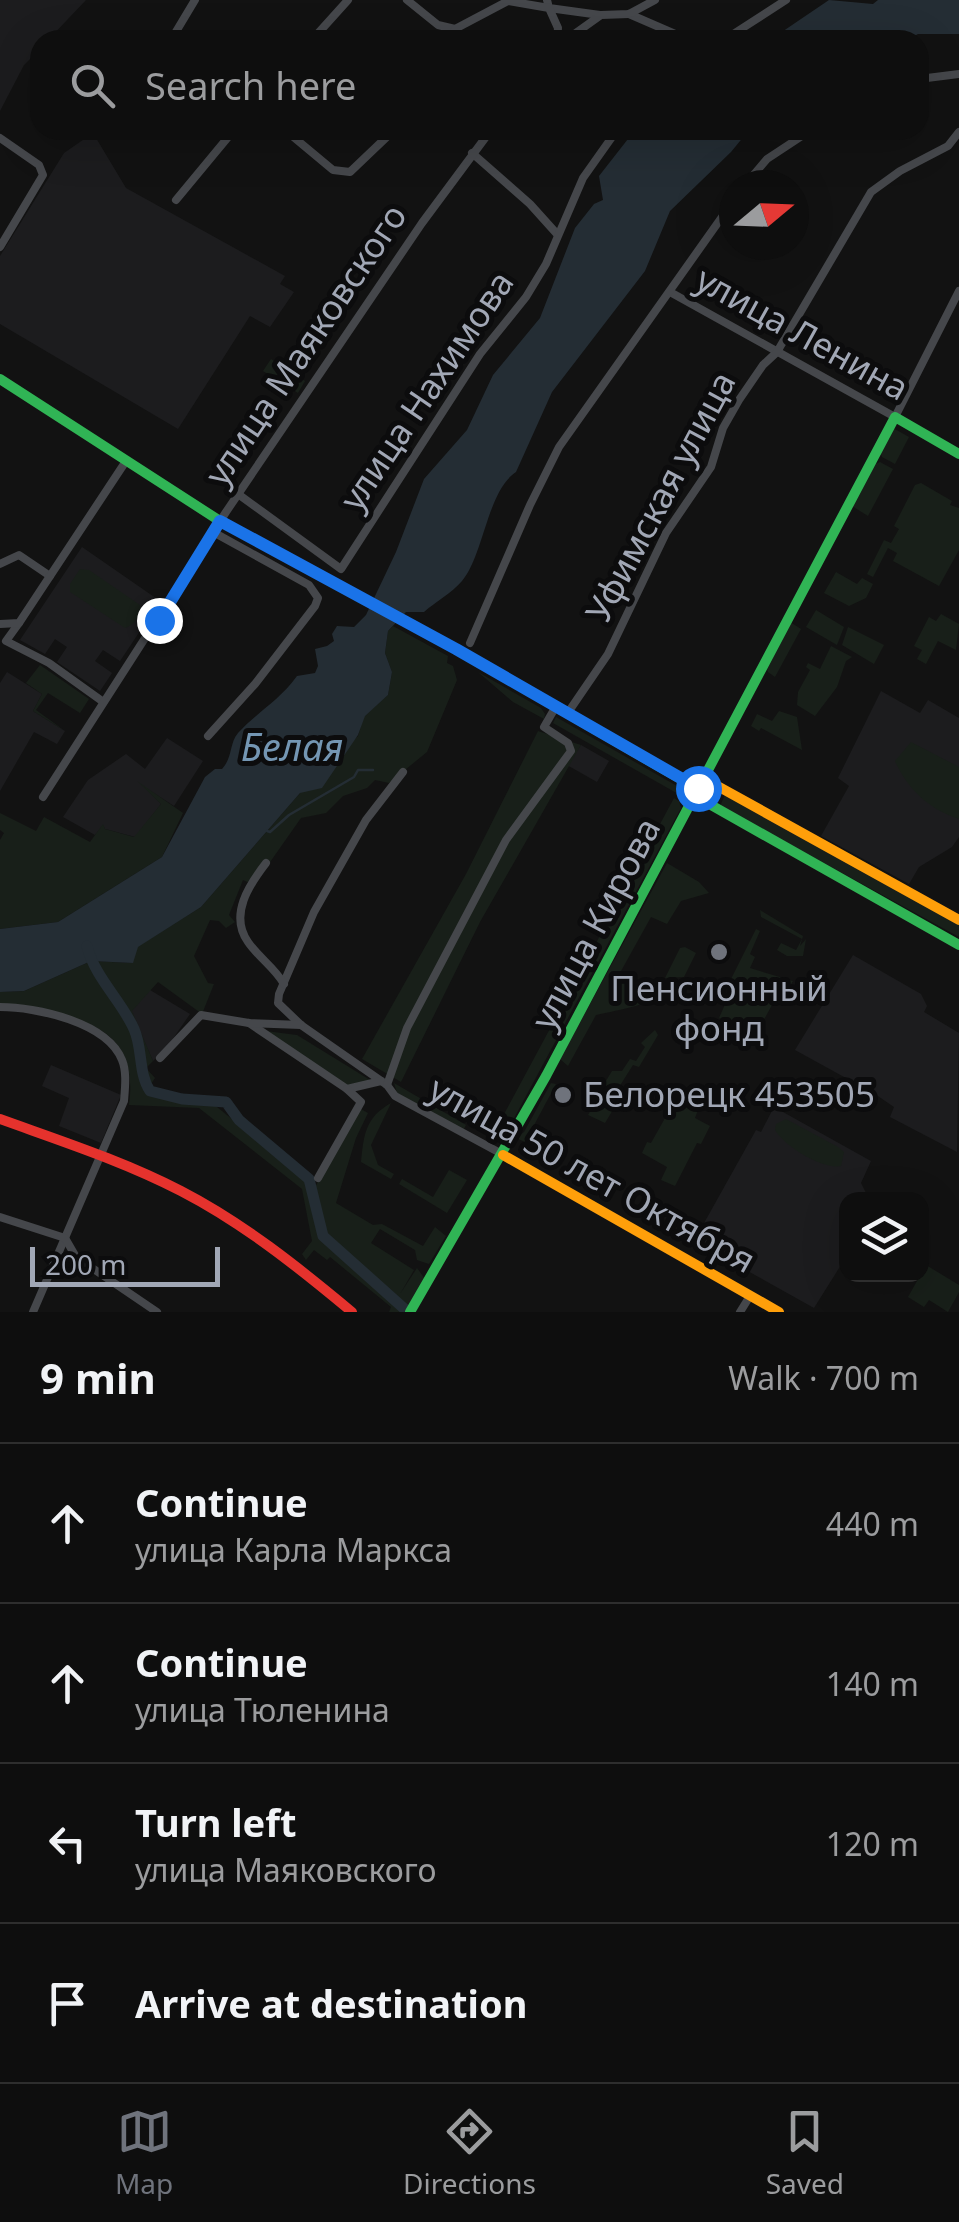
<!DOCTYPE html>
<html lang="en">
<head>
<meta charset="utf-8">
<style>
	:root { --surface:#0e0e0e; --page:#1c1c1c; --text:#f1f3f6; --muted:#9b9c9e; --line:#2e2e2e; --accent:#6f737c }
	body { margin:0; font-family:"Noto Sans",sans-serif; background:var(--page); color:var(--text) }
	.controls { position:absolute; right:30px; bottom:30px; display:grid; overflow:hidden; border-radius:20px; box-shadow:0 10px 40px #0002 }
	.controls button { width:90px; height:90px; display:grid; place-items:center; padding:0; border:0; border-bottom:2px solid var(--line); background:var(--surface); color:var(--text); font:50px sans-serif }
	.compass { position:absolute; left:719px; top:170px; width:90px; height:90px; border-radius:50%; background:var(--surface); box-shadow:0 10px 40px #0002; rotate:71deg }
	.scale { position:absolute; left:30px; bottom:25px; width:190px; box-sizing:border-box; padding-left:10px; border:5px solid #a1a7b5; border-top:0; font-size:28px; line-height:35px; white-space:nowrap; color:#a1a7b5; -webkit-text-stroke:8px #0c0c0d; paint-order:stroke }
	.stop { position:absolute; width:30px; height:30px; margin:-22px; border:8px solid #1a73e8; border-radius:50%; background:#fff }
	.stop.end { background:#1a73e8; border-color:#fff; box-shadow:0 2px 10px #0008 }
	.list { margin:0; padding:0; list-style:none }
	h2 { display:flex; justify-content:space-between; align-items:center; height:130px; margin:0; padding:0 40px; font-size:42px }
	h2 small { font-size:32px; font-weight:400; color:var(--muted) }
	.list li { display:grid; grid-template-columns:65px 1fr auto; gap:30px; align-items:center; box-sizing:border-box; height:160px; padding:0 40px; border-top:2px solid var(--line) }
	.list b { display:block; font-size:38px; white-space:nowrap }
	.list p { margin:0; font-size:32px; white-space:nowrap; color:var(--muted) }
	.list em { font-size:32px; font-style:normal; color:var(--muted) }
	.icon { flex:none; width:55px; height:55px; fill:none; stroke:currentColor; stroke-width:2; stroke-linecap:round; stroke-linejoin:round }
	.map { position:relative; flex:none; width:959px; height:1312px; overflow:hidden }
	.search { position:absolute; background:var(--surface); box-shadow:0 10px 40px #0002; left:30px; right:30px; top:30px; height:110px; display:flex; align-items:center; gap:25px; box-sizing:border-box; padding:0 35px; border-radius:30px; color:var(--muted); font-size:38px }
	.sheet { height:770px; background:var(--surface) }
	nav { display:flex; justify-content:space-around; align-items:center; box-sizing:border-box; height:140px; border-top:2px solid var(--line); background:var(--surface); font-size:28px; color:var(--muted) }
	nav a { display:grid; justify-items:center; gap:5px }
	nav .on { color:var(--accent) }
	.map>svg:first-child { display:block }
</style>
</head>
<body>
<div class="map">
<svg width="959" height="1312" viewBox="0 0 959 1312">
	<rect width="100%" height="100%" fill="#121212"/>
	<g fill="#1c1c1e">
		<path d="M0,0H86L48,40H40V49L24,65L0,111Z"/>
		<path d="M93,133L126,188L285,276L280,284L294,292L270,327L250,316L178,429L0,324V256L64,153Z"/>
		<path d="M82,547L160,601L120,661L103,650L95,661L112,673L100,691L57,662L67,647L55,639L45,654L20,640Z"/>
		<path d="M7,672L42,694L33,711L65,731L57,744L34,732L0,791V683Z"/>
		<path d="M881,691L920,713L928,700L959,718V837L952,847L919,867L909,884L821,836L849,786L838,778Z"/>
		<path d="M167,738L203,761L174,806L143,786L161,804L135,837L105,829L103,825L95,835L63,817L88,780L126,754L145,769Z"/>
		<path d="M581,745L609,761L597,782L567,765Z"/>
		<path d="M853,955L921,994L927,1006L924,1012L959,1033L957,1152L890,1117L894,1107L875,1094L795,1050Z"/>
		<path d="M150,990L190,1014L165,1050L153,1061L131,1011Z"/>
		<path d="M51,1065L121,1095L101,1143L59,1126L69,1098L42,1086Z"/>
		<path d="M774,1107L871,1161L861,1183L869,1199L846,1200V1257L814,1308L694,1241L756,1130L761,1132Z"/>
	</g>
	<g fill="#181f19">
		<path d="M271,359L305,381L298,393L263,371Z"/>
		<path d="M893,428L909,437L895,464L882,457L880,451Z"/>
		<path d="M880,462L893,469L868,516L852,506L875,464Z"/>
		<path d="M921,483L952,501L950,505L959,508V550L939,586L893,561L897,553L888,548L873,577L867,574L884,540L891,543L899,529L894,526L915,485Z"/>
		<path d="M80,569L89,570L140,605C141,615 135,625 125,628L70,592V584Z"/>
		<path d="M836,572L857,584L862,578L873,584L866,598L849,606L824,593Z"/>
		<path d="M816,610L844,627L837,645L806,627Z"/>
		<path d="M941,614L959,624L956,650L938,641L926,664L917,659L922,650L914,646L929,617L936,621Z"/>
		<path d="M790,622L801,629L775,677L768,672L766,666Z"/>
		<path d="M393,626L448,656L447,663L453,666L457,680L427,752L389,783L375,780L367,788L343,796L326,813L301,818L254,885L243,880L229,915L235,922L226,928L219,921L210,920L194,956L208,983L214,984L202,1014L158,982L132,1011L153,1061L146,1068L155,1078L149,1087L157,1092L206,1098L315,1187L359,1108L368,1113L356,1138L336,1203L373,1225L382,1224L423,1246L435,1227L446,1236L429,1264L417,1260L415,1250L380,1229L371,1243L414,1270L400,1294L417,1268L425,1279L405,1312H389L391,1307L330,1257L327,1260L314,1250L306,1260L302,1254L312,1241L302,1189L199,1108L129,1105C141,1016 65,1017 0,1004V992L24,991L91,961L132,963L137,947L201,907L300,793L358,736L364,716L388,695L392,672L385,653L388,631Z"/>
		<path d="M848,627L884,645L874,664L842,645Z"/>
		<path d="M831,646L852,657L846,661L837,687L815,716L797,705L798,692L810,670L806,667L808,663L820,669Z"/>
		<path d="M40,665L89,699L80,713L48,693L36,710L65,731L33,711L42,694L26,683Z"/>
		<path d="M478,672L541,708L545,714L544,719L513,702Z"/>
		<path d="M779,711L797,717L802,750L761,728L759,731L751,726L757,714L772,721Z"/>
		<path d="M556,717L677,786L680,795L553,723Z"/>
		<path d="M538,731L581,745L480,922L401,1082L362,1059L466,874Z"/>
		<path d="M911,742L959,767V819C929,809 908,790 895,761Z"/>
		<path d="M137,781L183,813L162,857L58,922L0,929V840L4,833L0,830V813L36,831L44,817L90,842L103,824L105,829L134,837L161,804Z"/>
		<path d="M725,795L959,925V937L720,806Z"/>
		<path d="M674,798L679,801L681,808L505,1135L496,1129Z"/>
		<path d="M667,863L699,882L709,893L681,901L667,924L651,917L621,971L649,988L665,984C655,1007 620,1009 596,1015L568,1066L560,1059Z"/>
		<path d="M760,910L803,936L800,946L806,939L803,956H787L777,950L781,943L796,950L802,939L761,917Z"/>
		<path d="M756,929L760,931L750,954L755,957L750,968L793,981L790,986L741,999L777,996L755,1036L719,1018L735,982L731,979Z"/>
		<path d="M685,947L696,953L684,977L665,978L680,948Z"/>
		<path d="M258,1030L297,1035L370,1080L343,1090Z"/>
		<path d="M655,1030L658,1035L639,1067L633,1065L614,1095L617,1103L605,1123L588,1115L600,1095L606,1091L604,1084L612,1071H622L630,1059L636,1061L645,1047L641,1043Z"/>
		<path d="M394,1083L466,1125L464,1129L397,1093Z"/>
		<path d="M551,1083L556,1084L525,1142L516,1138L524,1132Z"/>
		<path d="M681,1101L698,1110L695,1118L710,1126L701,1144L697,1143L675,1186L661,1180L667,1167L642,1153L647,1142L651,1143L669,1111Z"/>
		<path d="M391,1103L371,1145L378,1165L394,1174L391,1179L361,1162C364,1134 365,1118 391,1103Z"/>
		<path d="M786,1119L838,1147L844,1152L841,1166C823,1170 784,1146 775,1130L776,1124Z"/>
		<path d="M449,1170L467,1180L447,1213L399,1184L402,1179L433,1197Z"/>
		<path d="M926,1265L959,1285V1292L948,1312L929,1300L924,1307L908,1297Z"/>
	</g>
	<g fill="#242d34">
		<path d="M829,0L873,4L878,0H959V34H918L906,40H770Z"/>
		<path d="M635,130H749L731,152L670,211L645,271L552,392L516,472C487,491 484,555 462,581C452,593 435,602 424,612H406L388,631L385,653L392,672L388,695L365,716L358,735L322,788L300,793L201,907L138,947L133,963L91,961L24,991L0,992V929L58,922L162,857L205,777L215,769H222C233,757 229,744 238,733C257,712 279,701 297,676L315,673L318,666L315,649L327,646L334,641L332,634L337,626L354,627L366,615L396,552L424,479L467,430L493,375L540,318L575,228L594,204L603,200L599,176Z"/>
	</g>
	<g fill="none" stroke-linecap="round" stroke-linejoin="round">
		<path stroke="#242d34" stroke-width="2.5" d="M267,831L270,832L289,815L354,777L358,770H373"/>
		<path stroke="#242d34" stroke-width="11" d="M87,946C95,978 121,1000 134,1029C143,1049 138,1073 150,1091L182,1099L226,1102L239,1120L309,1179L323,1236L408,1312"/>
		<g stroke="#45474b" stroke-width="8">
			<path d="M407,0L438,25L455,29"/>
			<path d="M547,0L549,8L600,15"/>
			<path d="M629,14L689,40"/>
			<path d="M171,40L195,0"/>
			<path d="M312,40L348,0"/>
			<path d="M451,40L455,29L508,1L549,8L558,28L557,40"/>
			<path d="M566,40L601,15L629,14L655,0"/>
			<path d="M724,40L786,0"/>
			<path d="M919,79L959,74"/>
			<path d="M285,130L333,170L350,172L394,130"/>
			<path d="M0,138L39,165L43,175L0,247"/>
			<path d="M472,153L530,204L557,234"/>
			<path d="M745,185L767,159L811,130"/>
			<path d="M176,200L234,130"/>
			<path d="M670,292L895,417L959,291"/>
			<path d="M238,494L341,569L480,354L526,297L546,264L583,178L617,130"/>
			<path d="M0,564L19,555L50,576"/>
			<path d="M19,623L6,641L49,663L102,701"/>
			<path d="M0,624L19,623L126,461"/>
			<path d="M470,643L530,505L559,447L734,200"/>
			<path d="M567,714L608,654L666,533L711,467L723,428L739,400L763,365L777,352L871,192L900,171L948,146L959,132"/>
			<path d="M208,736L255,684L315,606L318,598L309,585L213,532"/>
			<path d="M403,772L366,820L314,912L279,994L278,1003L301,1025L387,1085L395,1096L502,1154"/>
			<path d="M43,797L226,512L422,223L491,130"/>
			<path d="M266,863C249,885 229,915 248,942C259,958 274,967 284,984"/>
			<path d="M0,1007C36,1007 107,1022 122,1060C127,1072 125,1088 124,1101L33,1312"/>
			<path d="M249,1023L347,1089L381,1081"/>
			<path d="M160,1058L201,1015L249,1023L301,1025"/>
			<path d="M387,1085L407,1028L506,840L571,751L568,743L544,727L555,708"/>
			<path d="M318,1178L361,1102L347,1089"/>
			<path d="M0,1217L65,1238L76,1257L157,1312"/>
			<path d="M740,1312L750,1296"/>
		</g>
		<g stroke="#30b455" stroke-width="10">
			<path d="M0,379L220,521L456,649L698,789"/>
			<path d="M695,796L959,945"/>
			<path d="M410,1312L546,1076L895,417L959,454"/>
		</g>
		<g stroke="#ff9f0a" stroke-width="10">
			<path d="M703,778L959,920"/>
			<path d="M503,1155L779,1312"/>
		</g>
		<path stroke="#e5322d" stroke-width="10" d="M0,1119C61,1141 123,1161 181,1191C243,1223 298,1267 352,1312"/>
	</g>
	<g fill="none" stroke-linecap="round" stroke-linejoin="round">
		<path stroke="#1a73e8" stroke-width="12" d="M159,620L220,521L456,649L698,788"/>
	</g>
	<g fill="#6f737c" stroke="#0c0c0d" stroke-width="4">
		<circle cx="719" cy="952" r="10"/>
		<circle cx="563" cy="1095" r="10"/>
	</g>
	<g text-anchor="middle" stroke-width="10" stroke-linejoin="round" paint-order="stroke">
		<g font-size="35" fill="#a1a7b5" stroke="#0c0c0d">
			<text transform="translate(802 334) rotate(29)" y="12">улица Ленина</text>
			<text transform="translate(306 345) rotate(-56)" y="12">улица Маяковского</text>
			<text transform="translate(427 391) rotate(-56)" y="12">улица Нахимова</text>
			<text transform="translate(661 497) rotate(-62)" y="12">Уфимская улица</text>
			<text transform="translate(596 924) rotate(-62)" y="12">улица Кирова</text>
			<text transform="translate(592 1175) rotate(29)" y="12">улица 50 лет Октября</text>
		</g>
		<g font-size="35" fill="#a1a7b5" stroke="#0c0c0d">
			<text x="719" y="1001">Пенсионный<tspan x="719" dy="40">фонд</tspan></text>
			<text x="583" y="1107" text-anchor="start">Белорецк 453505</text>
		</g>
		<g font-size="38" font-style="italic" fill="#7496b3" stroke="#0c0c0d">
			<text x="292" y="761">Белая</text>
		</g>
	</g>
</svg>
<div class="controls">
<button><svg class="icon" aria-label="layers" viewBox="0 0 24 24"><path d="M12 4l9 5-9 5-9-5zM3 14l9 5 9-5"/></svg></button>
</div>
<svg class="compass" viewBox="-18 -18 36 36"><path d="M0-13l5 13h-10z" fill="#e53935"/><path d="M0 13l5-13h-10z" fill="#9b9c9e"/></svg>
<div class="scale">200 m</div>
<div class="stop" style="left:698px;top:788px"></div>
<div class="stop end" style="left:159px;top:620px"></div>
<div class="search"><svg class="icon" aria-label="search" viewBox="0 0 24 24"><circle cx="10" cy="10" r="6"/><path d="M15 15l6 6"/></svg>Search here</div>
</div>
<section class="sheet">
<h2>9 min<small>Walk · 700 m</small></h2>
<ul class="list">
<li><svg class="icon" aria-label="ahead" viewBox="0 0 24 24"><path d="M12 20V5M6 11l6-6 6 6"/></svg><div><b>Continue</b><p>улица Карла Маркса</p></div><em>440 m</em></li>
<li><svg class="icon" aria-label="ahead" viewBox="0 0 24 24"><path d="M12 20V5M6 11l6-6 6 6"/></svg><div><b>Continue</b><p>улица Тюленина</p></div><em>140 m</em></li>
<li><svg class="icon" aria-label="left" viewBox="0 0 24 24"><path d="M17 20v-9H6M10 6l-5 5 5 5"/></svg><div><b>Turn left</b><p>улица Маяковского</p></div><em>120 m</em></li>
<li><svg class="icon" aria-label="arrive" viewBox="0 0 24 24"><path d="M6 21V4h12l-3 4 3 4H6"/></svg><div><b>Arrive at destination</b></div></li>
</ul>
</section>
<nav>
<a class="on"><svg class="icon" aria-label="map" viewBox="0 0 24 24"><path d="M3 6l6-2 6 2 6-2v14l-6 2-6-2-6 2zM9 4v14M15 6v14"/></svg>Map</a>
<a><svg class="icon" aria-label="directions" viewBox="0 0 24 24"><path d="M12 3l9 9-9 9-9-9zM9 14v-3h6M13 9l2 2-2 2"/></svg>Directions</a>
<a><svg class="icon" aria-label="saved" viewBox="0 0 24 24"><path d="M7 4h10v16l-5-4-5 4z"/></svg>Saved</a>
</nav>
</body>
</html>
